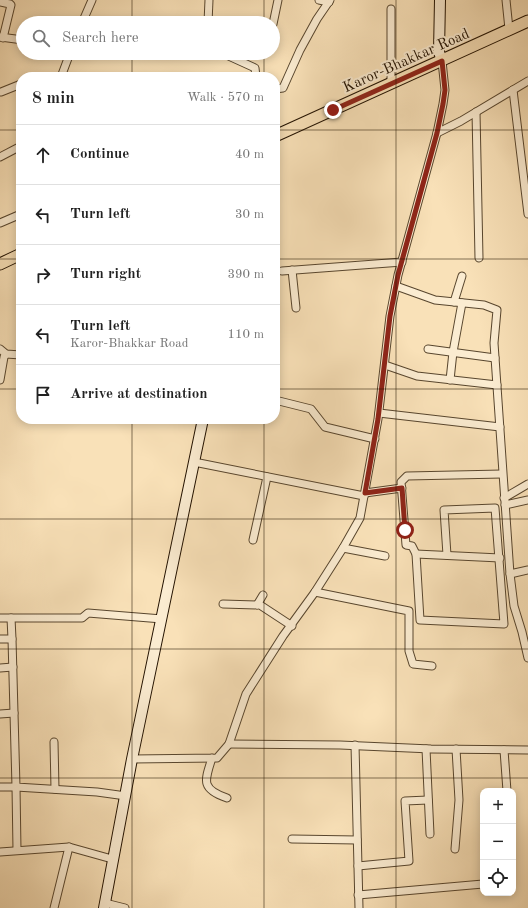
<!DOCTYPE html>
<html lang="en">
<head>
<meta charset="utf-8">
<style>
	:root { --surface:#fff; --page:#f6f6f6; --text:#222; --muted:#767676; --line:#e0e0e0 }
	body { margin:0; font-family:"Old Standard TT",serif; background:var(--page); color:var(--text) }
	.controls { position:absolute; right:12px; bottom:12px; display:grid; overflow:hidden; border-radius:8px; box-shadow:0 2px 10px #0003 }
	.controls button { width:36px; height:36px; display:grid; place-items:center; padding:0; border:0; border-bottom:1px solid var(--line); background:var(--surface); color:var(--text); font:20px sans-serif }
	.stop { position:absolute; width:12px; height:12px; margin:-9px; border:3px solid #8f2418; border-radius:50%; background:#fff }
	.stop.end { background:#8f2418; border-color:#fff; box-shadow:0 1px 4px #0008 }
	.list { margin:0; padding:0; list-style:none }
	h2 { display:flex; justify-content:space-between; align-items:center; height:52px; margin:0; padding:0 16px; font-size:17px }
	h2 small { font-size:13px; font-weight:400; color:var(--muted) }
	.list li { display:grid; grid-template-columns:26px 1fr auto; gap:12px; align-items:center; box-sizing:border-box; height:60px; padding:0 16px; border-top:1px solid var(--line) }
	.list b { display:block; font-size:15px; white-space:nowrap }
	.list p { margin:0; font-size:13px; white-space:nowrap; color:var(--muted) }
	.list em { font-size:13px; font-style:normal; color:var(--muted) }
	.icon { flex:none; width:22px; height:22px; fill:none; stroke:currentColor; stroke-width:2; stroke-linecap:round; stroke-linejoin:round }
	.map { position:relative; flex:none; width:528px; height:908px; overflow:hidden }
	.search { position:absolute; background:var(--surface); box-shadow:0 2px 10px #0003; left:16px; top:16px; width:264px; height:44px; display:flex; align-items:center; gap:10px; box-sizing:border-box; padding:0 14px; border-radius:22px; color:var(--muted); font-size:15px }
	.panel { position:absolute; background:var(--surface); box-shadow:0 2px 10px #0003; left:16px; top:72px; width:264px; height:352px; border-radius:16px }
	.map>svg:first-child { display:block }
</style>
</head>
<body>
<div class="map">
<svg width="528" height="908" viewBox="0 0 528 908">
	<rect width="100%" height="100%" fill="#f9e1b8"/>
	<filter id="stains"><feTurbulence type="fractalNoise" baseFrequency=".005" numOctaves="4"/><feColorMatrix values="0 0 0 0 .2 0 0 0 0 .09 0 0 0 0 .02 0 0 0 .5 -.17"/></filter>
	<radialGradient id="worn" r=".72"><stop offset=".6" stop-color="#630" stop-opacity="0"/><stop offset="1" stop-color="#630" stop-opacity=".3"/></radialGradient>
	<g fill="none" stroke-linecap="round" stroke-linejoin="round">
		<defs>
			<g id="street">
				<path d="M319,0L329,2"/>
				<path d="M506,0L509,29"/>
				<path d="M0,2L10,4L11,5L3,38"/>
				<path d="M82,23L92,0"/>
				<path d="M208,23L209,0"/>
				<path d="M273,24L278,0"/>
				<path d="M0,37L23,40"/>
				<path d="M222,53L255,68L256,77"/>
				<path d="M61,77L70,53"/>
				<path d="M391,84V9"/>
				<path d="M275,89L283,88L300,50L317,19L330,0"/>
				<path d="M513,90L528,214"/>
				<path d="M1,92L21,84"/>
				<path d="M476,112L479,258"/>
				<path d="M437,133L461,121L528,81"/>
				<path d="M0,157L21,146"/>
				<path d="M0,223L21,214"/>
				<path d="M292,270L296,308"/>
				<path d="M282,271L402,262"/>
				<path d="M396,286L435,300L484,305L497,310L494,343L510,574L514,606L522,632L528,658"/>
				<path d="M454,302L462,276"/>
				<path d="M0,349L6,354L21,355"/>
				<path d="M428,349L495,358"/>
				<path d="M385,365L417,376L497,385"/>
				<path d="M0,380L4,357L6,354"/>
				<path d="M450,380L453,352L462,303"/>
				<path d="M275,400L311,409L325,427L375,439"/>
				<path d="M379,413L500,427"/>
				<path d="M194,462L364,496"/>
				<path d="M365,493L402,488"/>
				<path d="M504,498L528,484"/>
				<path d="M505,505L528,500"/>
				<path d="M253,540L267,477"/>
				<path d="M343,548L385,556"/>
				<path d="M416,554L500,558"/>
				<path d="M447,555L444,510L495,508L504,624L420,620L416,554L412,546L406,545L401,482L407,476L502,474"/>
				<path d="M510,574L528,570"/>
				<path d="M315,592L409,611V651L413,664L432,666"/>
				<path d="M223,604L260,605L292,626"/>
				<path d="M257,605L263,595"/>
				<path d="M0,618H82L88,613L162,619"/>
				<path d="M11,618L12,639L16,787L97,792L126,796"/>
				<path d="M0,639H12"/>
				<path d="M0,668L13,667"/>
				<path d="M0,714L14,713"/>
				<path d="M54,742L55,789"/>
				<path d="M229,744L340,745L431,749L528,750"/>
				<path d="M355,745L359,908"/>
				<path d="M426,749L430,834"/>
				<path d="M504,750L507,791"/>
				<path d="M212,758C205,780 200,789 227,798"/>
				<path d="M132,759L217,758L229,744L246,694L283,636L315,592L343,548L360,518L378,419L390,316L398,275L437,133L443,104L445,90L442,61"/>
				<path d="M0,787H16L17,850"/>
				<path d="M292,839L357,840"/>
				<path d="M455,849L459,800L456,749"/>
				<path d="M0,852L69,847"/>
				<path d="M358,866L409,861L405,801L428,800"/>
				<path d="M358,895L483,884"/>
				<path d="M105,903L125,908"/>
				<path d="M54,908L69,847L112,859"/>
			</g>
			<g id="secondary">
				<path d="M440,0L439,52L442,61"/>
				<path d="M104,908L132,759L203,419"/>
			</g>
			<g id="primary">
				<path d="M275,136L528,21"/>
				<path d="M0,264L21,254"/>
			</g>
		</defs>
		<use href="#street" stroke="#58462e" stroke-width="9"/>
		<use href="#secondary" stroke="#231200" stroke-width="12"/>
		<use href="#primary" stroke="#231200" stroke-width="13"/>
		<use href="#street" stroke="#fbecd1" stroke-width="7"/>
		<use href="#secondary" stroke="#fbecd1" stroke-width="10"/>
		<use href="#primary" stroke="#f9e1b8" stroke-width="11"/>
	</g>
	<g fill="none" stroke-linecap="round" stroke-linejoin="round">
		<path stroke="#8f2418" stroke-width="5" d="M333,110L442,61L445,90L443,104L437,133L398,275L390,316L378,419L365,493L402,488L405,530"/>
	</g>
	<path fill="none" stroke="#231200" stroke-width="1" stroke-opacity="0.55" d="M132,0V23M264,0V23M396,0V908M132,53V77M264,53V77M0,130H21M275,130H528M0,259H21M275,259H528M0,389H21M275,389H528M132,419V908M264,419V908M0,519H528M0,649H528M0,778H528"/>
	<g text-anchor="middle" stroke-width="4" stroke-linejoin="round" paint-order="stroke">
		<g font-size="15" fill="#231200" stroke="#fbecd1">
			<text transform="translate(406 60) rotate(-24)" y="5">Karor-Bhakkar Road</text>
		</g>
	</g>
	<rect width="100%" height="100%" filter="url(#stains)"/>
	<rect width="100%" height="100%" fill="url(#worn)"/>
</svg>
<div class="controls">
<button>+</button>
<button>−</button>
<button><svg class="icon" aria-label="locate" viewBox="0 0 24 24"><circle cx="12" cy="12" r="6"/><path d="M12 2v4M12 18v4M2 12h4M18 12h4"/></svg></button>
</div>
<div class="stop" style="left:405px;top:530px"></div>
<div class="stop end" style="left:333px;top:110px"></div>
<div class="search"><svg class="icon" aria-label="search" viewBox="0 0 24 24"><circle cx="10" cy="10" r="6"/><path d="M15 15l6 6"/></svg>Search here</div>
<section class="panel">
<h2>8 min<small>Walk · 570 m</small></h2>
<ul class="list">
<li><svg class="icon" aria-label="ahead" viewBox="0 0 24 24"><path d="M12 20V5M6 11l6-6 6 6"/></svg><div><b>Continue</b></div><em>40 m</em></li>
<li><svg class="icon" aria-label="left" viewBox="0 0 24 24"><path d="M17 20v-9H6M10 6l-5 5 5 5"/></svg><div><b>Turn left</b></div><em>30 m</em></li>
<li><svg class="icon" aria-label="right" viewBox="0 0 24 24"><path d="M7 20v-9h11M14 6l5 5-5 5"/></svg><div><b>Turn right</b></div><em>390 m</em></li>
<li><svg class="icon" aria-label="left" viewBox="0 0 24 24"><path d="M17 20v-9H6M10 6l-5 5 5 5"/></svg><div><b>Turn left</b><p>Karor-Bhakkar Road</p></div><em>110 m</em></li>
<li><svg class="icon" aria-label="arrive" viewBox="0 0 24 24"><path d="M6 21V4h12l-3 4 3 4H6"/></svg><div><b>Arrive at destination</b></div></li>
</ul>
</section>
</div>
</body>
</html>
